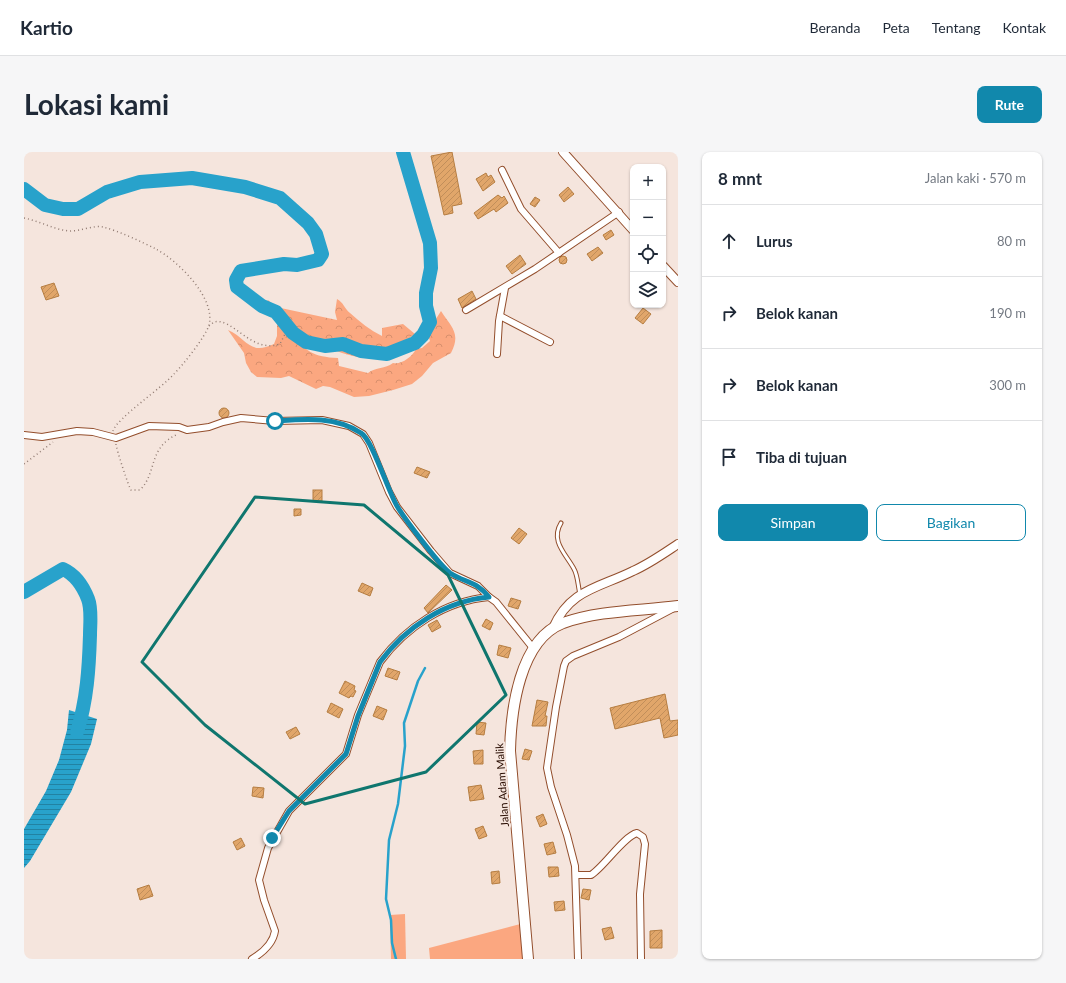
<!DOCTYPE html>
<html lang="id">
<head>
<meta charset="utf-8">
<style>
	:root { --surface:#fff; --page:#f6f6f7; --text:#1f2937; --muted:#747a83; --line:#e0e1e3; --accent:#1188ac }
	body { margin:0; font-family:Lato,sans-serif; background:var(--page); color:var(--text) }
	.controls { position:absolute; right:12px; top:12px; display:grid; overflow:hidden; border-radius:8px; box-shadow:0 1px 3px #0004 }
	.controls button { width:36px; height:36px; display:grid; place-items:center; padding:0; border:0; border-bottom:1px solid var(--line); background:var(--surface); color:var(--text); font:20px sans-serif }
	.stop { position:absolute; width:12px; height:12px; margin:-9px; border:3px solid #1188ac; border-radius:50%; background:#fff }
	.stop.end { background:#1188ac; border-color:#fff; box-shadow:0 1px 4px #0008 }
	.list { margin:0; padding:0; list-style:none }
	h2 { display:flex; justify-content:space-between; align-items:center; height:52px; margin:0; padding:0 16px; font-size:17px }
	h2 small { font-size:13px; font-weight:400; color:var(--muted) }
	.list li { display:grid; grid-template-columns:26px 1fr auto; gap:12px; align-items:center; box-sizing:border-box; height:72px; padding:0 16px; border-top:1px solid var(--line) }
	.list b { display:block; font-size:15px; white-space:nowrap }
	.list em { font-size:13px; font-style:normal; color:var(--muted) }
	.actions { display:flex; gap:8px; padding:12px 16px }
	.actions a { flex:1; padding:9px 0; border:1px solid var(--accent); border-radius:8px; text-align:center; font-size:14px; color:var(--accent) }
	.actions .main { background:var(--accent); color:#fff }
	.icon { flex:none; width:22px; height:22px; fill:none; stroke:currentColor; stroke-width:2; stroke-linecap:round; stroke-linejoin:round }
	.map { position:relative; flex:none; width:654px; height:807px; overflow:hidden; border-radius:8px }
	header { display:flex; align-items:center; gap:24px; box-sizing:border-box; height:56px; padding:0 20px; background:var(--surface); border-bottom:1px solid var(--line) }
	header strong { font-size:19px }
	nav { display:flex; gap:22px; margin-inline-start:auto; font-size:14px }
	.intro { display:flex; align-items:center; justify-content:space-between; box-sizing:border-box; height:96px; padding:0 24px }
	h1 { margin:0; font-size:28px }
	.button { padding:10px 18px; border-radius:8px; background:var(--accent); color:#fff; font-size:14px; font-weight:700 }
	main { display:flex; gap:24px; padding:0 24px }
	aside { flex:1; background:var(--surface); border-radius:8px; box-shadow:0 1px 3px #0004 }
	.map>svg:first-child { display:block }
</style>
</head>
<body>
<header>
<strong>Kartio</strong>
<nav><a>Beranda</a><a>Peta</a><a>Tentang</a><a>Kontak</a></nav>
</header>
<div class="intro"><h1>Lokasi kami</h1><a class="button">Rute</a></div>
<main>
<div class="map">
<svg width="654" height="807" viewBox="0 0 654 807">
	<defs>
		<pattern id="forest-crowns" width="20" height="18" patternUnits="userSpaceOnUse"><rect width="20" height="18" fill="#fba780"/><path d="M2 6a3 3 0 1 1 6 0M12 15a3 3 0 1 1 6 0" fill="none" stroke="#d78f6d"/></pattern>
		<pattern id="water-rules" width="6" height="5" patternUnits="userSpaceOnUse"><rect width="6" height="5" fill="#28a2cb"/><path d="M0 2.5h6" fill="none" stroke="#2282a2"/></pattern>
		<pattern id="building-hatch" width="6" height="6" patternUnits="userSpaceOnUse"><rect width="6" height="6" fill="#e1a66a"/><path d="M-1 1l2-2M0 6l6-6M5 7l2-2" fill="none" stroke="#c18e5a"/></pattern>
	</defs>
	<rect width="100%" height="100%" fill="#f5e5dd"/>
	<g fill="#fba780">
		<path d="M381,762L382,807H367L366,763Z"/>
		<path d="M500,771L504,807H406L405,796Z"/>
	</g>
	<g fill="url(#forest-crowns)">
		<path d="M313,147C320,151 320,156 326,161C336,170 346,178 358,184V176L379,172L391,182C379,190 364,204 348,206C316,208 262,176 242,151L244,148L252,155L313,168L311,160Z"/>
		<path d="M417,159C428,176 437,181 427,201L409,211L398,224L388,232L369,238L345,244L330,245L306,235L299,234L292,237L265,224L257,226L233,225L227,220L222,211L220,201L204,178C223,186 225,204 250,192L253,184V172L265,177V181C282,199 289,205 314,206L315,214L344,221C352,215 361,217 369,211C377,213 388,205 392,197L398,196L406,189L404,183L410,170Z"/>
	</g>
	<path fill="url(#water-rules)" d="M45,558L73,567L67,592L47,640L6,709L0,716V677L22,639L35,608L43,578Z"/>
	<g fill="none" stroke-linecap="round" stroke-linejoin="round">
		<path stroke="#28a2cb" stroke-width="2.5" d="M372,807L368,791L367,768L362,747L365,688L374,652L381,594L380,571L394,529L401,516"/>
		<g stroke="#28a2cb" stroke-width="14">
			<path d="M0,37L21,53L39,57H54L83,40L116,30L168,26L221,35L256,46L284,71L292,82L298,102L294,108L273,113L260,112L217,119L212,128L213,135L238,154L252,160L269,181L282,190L301,194L319,192L337,199L363,202L391,191L399,183L406,170L402,154V141L407,116L406,91L379,0"/>
			<path d="M0,440L39,417C52,423 59,434 64,447C68,457 66,472 66,483C65,516 63,548 53,580"/>
		</g>
	</g>
	<g fill="url(#building-hatch)" stroke="#b57d41">
		<path d="M428,0L438,52L428,54L429,61L420,63L407,4Z"/>
		<path d="M462,21L464,25L467,23L471,30L459,39L452,27Z"/>
		<path d="M544,35L550,42L540,50L535,43Z"/>
		<path d="M474,43L478,46L480,44L484,51L472,60L470,57L454,67L450,61Z"/>
		<path d="M511,45L516,48L511,55L506,52Z"/>
		<path d="M587,78L590,83L582,88L579,83Z"/>
		<path d="M574,95L579,101L568,109L563,102Z"/>
		<path d="M496,103L502,112L488,122L482,114Z"/>
		<circle cx="539" cy="108" r="4"/>
		<path d="M30,131L35,144L22,148L17,135Z"/>
		<path d="M448,139L452,147L438,156L434,147Z"/>
		<path d="M619,156L627,162L619,172L611,166Z"/>
		<circle cx="200" cy="261" r="5"/>
		<path d="M393,315L406,320L403,326L390,321Z"/>
		<rect x="289" y="338" width="9" height="11"/>
		<path d="M270,357H277V363L270,364Z"/>
		<path d="M495,376L503,382L495,392L487,386Z"/>
		<path d="M338,431L349,436L346,444L334,439Z"/>
		<path d="M422,433L428,438L404,461L400,456Z"/>
		<path d="M487,446L497,449L494,457L484,454Z"/>
		<path d="M462,467L469,471L466,478L458,474Z"/>
		<path d="M413,468L417,475L408,480L404,473Z"/>
		<path d="M475,493L487,496L484,506L473,503Z"/>
		<path d="M364,516L376,520L373,528L361,524Z"/>
		<path d="M321,529L331,534L330,538L332,539L329,545L327,544L325,546L315,541Z"/>
		<path d="M641,542L646,569L654,568V583L640,586L636,566L591,577L586,556Z"/>
		<path d="M513,548L524,550L521,564H523L522,574H508Z"/>
		<path d="M307,551L319,557L315,566L303,560Z"/>
		<path d="M353,554L363,558L359,568L349,564Z"/>
		<path d="M453,570L462,571L460,583L452,582Z"/>
		<path d="M272,575L276,582L266,587L262,580Z"/>
		<path d="M501,597L508,599L505,608L498,607Z"/>
		<path d="M459,598V612H450L449,599Z"/>
		<path d="M457,633L460,647L446,649L444,635Z"/>
		<path d="M229,635L240,636L239,646L228,644Z"/>
		<path d="M519,662L523,672L516,675L512,665Z"/>
		<path d="M459,674L463,684L455,687L451,677Z"/>
		<path d="M217,686L221,694L213,698L209,690Z"/>
		<path d="M529,690L532,701L523,703L520,692Z"/>
		<path d="M524,715H534L535,724L525,725Z"/>
		<path d="M475,719L476,731L468,732L467,720Z"/>
		<path d="M125,733L129,744L116,748L113,737Z"/>
		<path d="M559,737L567,738L565,748L557,746Z"/>
		<path d="M540,749L541,758L531,759L530,750Z"/>
		<path d="M587,775L590,786L581,788L578,777Z"/>
		<path d="M638,778V796H626V779Z"/>
	</g>
	<g fill="none" stroke-linecap="round" stroke-linejoin="round">
		<defs>
			<path id="service" d="M537,371C526,389 542,402 550,417C554,424 554,435 556,442"/>
			<g id="minor">
				<path d="M478,18L497,57L535,101"/>
				<path d="M442,158L511,117L595,60"/>
				<path d="M476,164L526,190"/>
				<path d="M473,202L475,169L481,136"/>
				<path d="M0,283L18,285L53,279L69,280L92,286L125,274L155,275L163,278L185,275L199,270L217,266L251,269L298,268L325,274L339,282L345,291L365,340L373,355L407,399L426,421L454,434L465,445"/>
				<path d="M552,723H567C580,715 600,684 613,681L619,685L621,692L616,742L617,807"/>
				<path d="M228,807C238,801 249,792 251,779L240,748L235,728L244,696L265,659L322,602L334,563L356,510C382,475 421,449 465,445L472,450L509,496"/>
				<path d="M554,807L551,714L543,683L527,635L523,616L532,555L540,514L542,509L549,504L595,485L648,457"/>
			</g>
			<g id="tertiary">
				<path d="M539,0L609,78"/>
				<path d="M639,114L654,130"/>
				<path d="M529,476C546,437 575,436 609,419C625,412 639,402 654,392"/>
			</g>
			<path id="trunk" d="M504,807L486,599C487,559 495,488 539,471C576,458 616,459 654,454"/>
		</defs>
		<use href="#service" stroke="#934e2c" stroke-width="5"/>
		<use href="#minor" stroke="#934e2c" stroke-width="8"/>
		<use href="#tertiary" stroke="#934e2c" stroke-width="10"/>
		<use href="#trunk" stroke="#934e2c" stroke-width="12"/>
		<g stroke="#927c73" stroke-width="1.5" stroke-dasharray="1 3" stroke-linecap="butt">
			<path d="M0,66C16,69 30,78 46,79C57,79 70,73 79,75C95,79 118,90 132,97C154,109 192,146 185,173C182,184 159,213 150,222C139,235 92,267 89,279"/>
			<path d="M185,174L190,170C209,165 227,202 256,192L261,182"/>
			<path d="M92,292C92,296 105,336 107,338H116C134,320 123,296 154,282"/>
			<path d="M0,312L29,290"/>
		</g>
		<use href="#service" stroke="#fff" stroke-width="3"/>
		<use href="#minor" stroke="#fff" stroke-width="6"/>
		<use href="#tertiary" stroke="#fff" stroke-width="8"/>
		<use href="#trunk" stroke="#fff" stroke-width="10"/>
	</g>
	<g fill="none" stroke-linecap="round" stroke-linejoin="round">
		<path stroke="#1188ac" stroke-width="5" d="M248,686L265,659L322,602L334,564L356,510C382,475 421,449 465,445C451,428 441,431 426,421C416,414 380,366 373,354C364,339 348,287 337,281C311,264 281,267 251,269"/>
	</g>
	<path fill="none" stroke="#0f766e" stroke-width="3" stroke-linejoin="round" d="M231,345L340,353L424,423L482,543L402,620L281,652L181,573L118,510Z"/>
	<g text-anchor="middle" stroke-width="4" stroke-linejoin="round" paint-order="stroke">
		<g font-size="11" fill="#280c01" stroke="#f5e5dd">
			<text transform="translate(478 633) rotate(-94)" y="4">Jalan Adam Malik</text>
		</g>
	</g>
</svg>
<div class="controls">
<button>+</button>
<button>−</button>
<button><svg class="icon" aria-label="locate" viewBox="0 0 24 24"><circle cx="12" cy="12" r="6"/><path d="M12 2v4M12 18v4M2 12h4M18 12h4"/></svg></button>
<button><svg class="icon" aria-label="layers" viewBox="0 0 24 24"><path d="M12 4l9 5-9 5-9-5zM3 14l9 5 9-5"/></svg></button>
</div>
<div class="stop" style="left:251px;top:269px"></div>
<div class="stop end" style="left:248px;top:686px"></div>
</div>
<aside>
<h2>8 mnt<small>Jalan kaki · 570 m</small></h2>
<ul class="list">
<li><svg class="icon" aria-label="ahead" viewBox="0 0 24 24"><path d="M12 20V5M6 11l6-6 6 6"/></svg><div><b>Lurus</b></div><em>80 m</em></li>
<li><svg class="icon" aria-label="right" viewBox="0 0 24 24"><path d="M7 20v-9h11M14 6l5 5-5 5"/></svg><div><b>Belok kanan</b></div><em>190 m</em></li>
<li><svg class="icon" aria-label="right" viewBox="0 0 24 24"><path d="M7 20v-9h11M14 6l5 5-5 5"/></svg><div><b>Belok kanan</b></div><em>300 m</em></li>
<li><svg class="icon" aria-label="arrive" viewBox="0 0 24 24"><path d="M6 21V4h12l-3 4 3 4H6"/></svg><div><b>Tiba di tujuan</b></div></li>
</ul>
<div class="actions"><a class="main">Simpan</a><a>Bagikan</a></div>
</aside>
</main>
</body>
</html>
